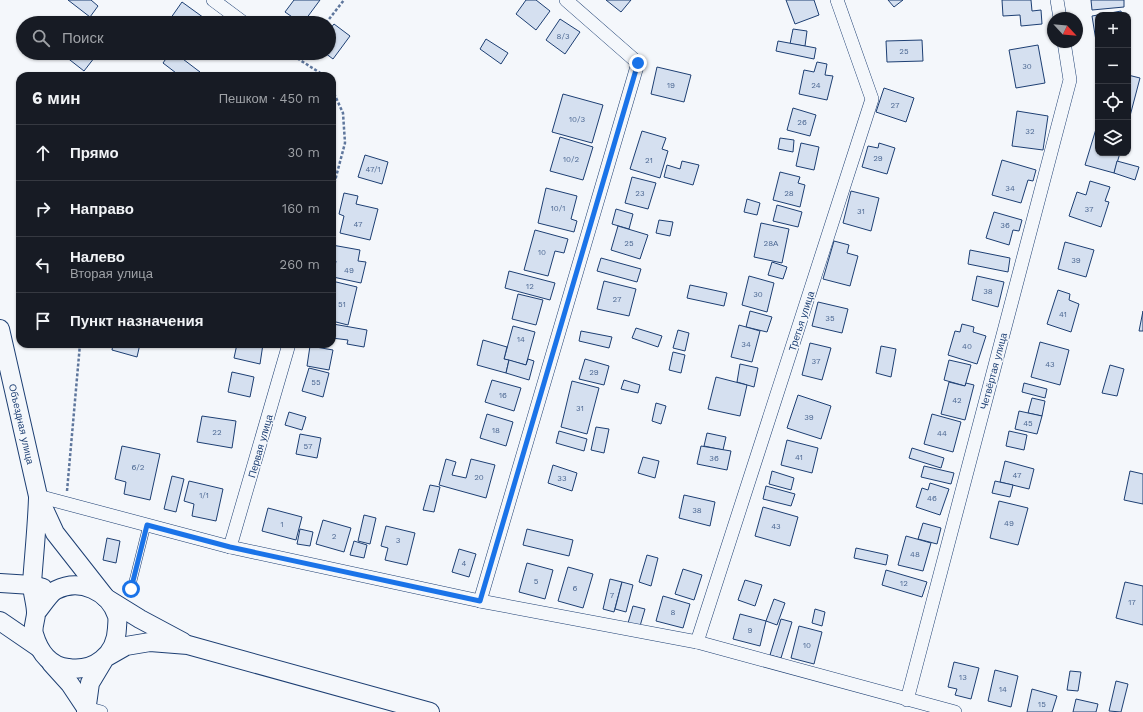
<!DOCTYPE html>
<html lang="ru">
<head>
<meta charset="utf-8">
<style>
	:root { --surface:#171b24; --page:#20242c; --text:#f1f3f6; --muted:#9ea1a6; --line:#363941 }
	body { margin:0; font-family:"Work Sans",sans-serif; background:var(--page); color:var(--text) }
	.controls { position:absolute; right:12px; top:12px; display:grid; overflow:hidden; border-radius:8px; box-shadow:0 1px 3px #0004 }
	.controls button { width:36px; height:36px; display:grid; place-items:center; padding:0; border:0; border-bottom:1px solid var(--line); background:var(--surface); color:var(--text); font:20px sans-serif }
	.compass { position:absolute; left:1047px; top:12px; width:36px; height:36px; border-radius:50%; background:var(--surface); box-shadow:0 1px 3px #0004; rotate:116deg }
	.stop { position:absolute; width:12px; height:12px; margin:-9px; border:3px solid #1a73e8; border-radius:50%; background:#fff }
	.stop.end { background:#1a73e8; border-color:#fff; box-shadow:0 1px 4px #0008 }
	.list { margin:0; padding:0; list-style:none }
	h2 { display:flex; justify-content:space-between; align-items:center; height:52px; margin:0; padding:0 16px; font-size:17px }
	h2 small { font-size:13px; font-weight:400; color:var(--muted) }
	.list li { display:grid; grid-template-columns:26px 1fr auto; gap:12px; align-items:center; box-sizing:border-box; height:56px; padding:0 16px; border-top:1px solid var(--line) }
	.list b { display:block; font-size:15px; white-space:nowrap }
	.list p { margin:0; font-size:13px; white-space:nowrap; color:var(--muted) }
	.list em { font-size:13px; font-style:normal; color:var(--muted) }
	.icon { flex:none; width:22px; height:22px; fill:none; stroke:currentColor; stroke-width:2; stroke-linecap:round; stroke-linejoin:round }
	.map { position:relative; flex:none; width:1143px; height:712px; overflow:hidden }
	.search { position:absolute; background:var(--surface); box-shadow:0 1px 3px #0004; left:16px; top:16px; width:320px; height:44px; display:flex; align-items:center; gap:10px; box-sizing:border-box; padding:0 14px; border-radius:22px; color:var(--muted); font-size:15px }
	.panel { position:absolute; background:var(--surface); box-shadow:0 1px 3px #0004; left:16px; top:72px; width:320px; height:276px; border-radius:12px }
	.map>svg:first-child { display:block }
</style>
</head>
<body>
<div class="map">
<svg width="1143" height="712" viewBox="0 0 1143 712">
	<rect width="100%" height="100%" fill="#f4f7fb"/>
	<g fill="#d5e0f0" stroke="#1d3f73">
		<path d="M68,0H91L98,6L90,17Z"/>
		<path d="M294,0H320L303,23H301L285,12Z"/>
		<path d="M526,0H536L550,11L536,30L516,14Z"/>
		<path d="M606,0H631L621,12Z"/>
		<path d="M786,0H814L819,15L795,24Z"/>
		<path d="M888,0H903L894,7Z"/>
		<path d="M1002,0H1031L1032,11L1041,10L1042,24L1021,26L1020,15L1003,16Z"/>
		<path d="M1091,0H1124V7L1092,10Z"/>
		<path d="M182,2L211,23H170L168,22Z"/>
		<path d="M1121,11L1122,15H1100Z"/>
		<path d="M1098,15V47H1097L1092,16Z"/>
		<path d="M560,19L580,32L565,54L546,40Z"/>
		<path d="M334,24L350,36L333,59L325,53H329V30Z"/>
		<path d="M793,29L807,31L805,46L790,44Z"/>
		<path d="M486,39L508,53L501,64L480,49Z"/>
		<path d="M922,40L923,61L887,62L886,41Z"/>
		<path d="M778,41L816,48L814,59L776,51Z"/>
		<path d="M1038,45L1045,83L1016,88L1009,50Z"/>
		<path d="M61,53H98L84,71Z"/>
		<path d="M170,53H175L200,72L197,76H180L163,63Z"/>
		<path d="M817,62L827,64L825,75L833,76L827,100L799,94L804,70L814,72Z"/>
		<path d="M657,67L691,75L684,102L651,94Z"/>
		<path d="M1128,75L1140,78L1130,116H1128Z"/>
		<path d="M884,88L914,98L906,122L876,112Z"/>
		<path d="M563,94L603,105L592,143L552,132Z"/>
		<path d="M793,108L816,115L810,136L787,130Z"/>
		<path d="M1017,111L1048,116L1043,150L1012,146Z"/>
		<path d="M1096,129L1098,130V153H1120L1114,173L1085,165Z"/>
		<path d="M642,131L666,138L662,149L668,151L660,178L630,169Z"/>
		<path d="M560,137L593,147L583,180L550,171Z"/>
		<path d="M780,138L794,140L793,152L778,149Z"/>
		<path d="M801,143L819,147L814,170L796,166Z"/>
		<path d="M879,143L895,148L887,174L862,167L868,146L878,148Z"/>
		<path d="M365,155L388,162L382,184L358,177Z"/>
		<path d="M1002,160L1036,170L1033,181L1028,180L1021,203L992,195Z"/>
		<path d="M682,161L699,165L693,185L664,177L667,165L680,169Z"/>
		<path d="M1117,161L1139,167L1135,180L1114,173Z"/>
		<path d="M780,172L800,177L798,183L805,185L800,207L773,200Z"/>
		<path d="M632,177L656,183L648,209L625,203Z"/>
		<path d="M1090,181L1110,187L1105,201L1109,202L1101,227L1069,216L1077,192L1086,195Z"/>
		<path d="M546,188L577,196L571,219L577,221L574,232L538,223Z"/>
		<path d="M851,191L879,198L871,231L843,223Z"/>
		<path d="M344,193L358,196L356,204L378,209L370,240L340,233L344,216L339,214Z"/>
		<path d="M747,199L760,203L757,215L744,212Z"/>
		<path d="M777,205L802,212L798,227L773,221Z"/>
		<path d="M616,209L633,214L629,229L612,224Z"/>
		<path d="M994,212L1022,220L1019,231L1013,230L1009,245L986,238Z"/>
		<path d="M659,220L673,222L670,236L656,233Z"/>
		<path d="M761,223L789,229L782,263L754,257Z"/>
		<path d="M618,226L648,235L640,259L611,250Z"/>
		<path d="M535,230L568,239L564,253L555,251L548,276L524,270Z"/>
		<path d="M834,241L849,245L847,253L858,256L850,286L823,279Z"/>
		<path d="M1065,242L1094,250L1086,277L1058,269Z"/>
		<path d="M332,245L360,250L358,261L366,262L361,283L333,277L336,261L332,260Z"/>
		<path d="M970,250L1010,258L1008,272L968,264Z"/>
		<path d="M601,258L641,269L637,282L597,271Z"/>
		<path d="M772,262L787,267L783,279L768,275Z"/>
		<path d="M509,271L555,283L550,300L505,288Z"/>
		<path d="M749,276L774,283L767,312L742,305Z"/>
		<path d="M977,276L1004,282L998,307L972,300Z"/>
		<path d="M332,281L357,287L348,325L332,321Z"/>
		<path d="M604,281L636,289L629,316L597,309Z"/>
		<path d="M690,285L727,293L724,306L687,298Z"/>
		<path d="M1058,290L1070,294L1069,300L1079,304L1071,332L1047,324Z"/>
		<path d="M518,294L543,300L536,325L512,319Z"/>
		<path d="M818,302L848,309L842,333L812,326Z"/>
		<path d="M750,311L772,317L767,332L746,327Z"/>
		<path d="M1143,311V331H1139Z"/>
		<path d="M333,324L367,330L364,347L347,344L348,340L332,338Z"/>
		<path d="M962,324L974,327L973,332L986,336L977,364L948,355L955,331L960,332Z"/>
		<path d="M739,325L760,331L752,362L731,357Z"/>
		<path d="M513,326L535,332L526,365L504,359Z"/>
		<path d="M636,328L662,336L658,347L632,338Z"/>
		<path d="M678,330L689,333L685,351L673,348Z"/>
		<path d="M581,331L612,337L609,348L579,341Z"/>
		<path d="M483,340L507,347L504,359L509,360L506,373L477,365Z"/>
		<path d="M1040,342L1069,350L1060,385L1031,377Z"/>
		<path d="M810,343L831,348L822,380L802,375Z"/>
		<path d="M113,344H140L137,357L112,350Z"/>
		<path d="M237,344H263L260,364L234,358Z"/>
		<path d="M310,346L333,350L329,370L307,366Z"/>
		<path d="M881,346L896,349L891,377L876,373Z"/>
		<path d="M673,352L685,355L681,373L669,370Z"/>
		<path d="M528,359L534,361L529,380L506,373L509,360L526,365Z"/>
		<path d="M585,359L609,366L604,385L579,379Z"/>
		<path d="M949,360L971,365L965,386L944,380Z"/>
		<path d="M740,364L758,368L754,387L737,382Z"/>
		<path d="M1110,365L1124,369L1117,396L1102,393Z"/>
		<path d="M309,368L329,373L323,397L302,391Z"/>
		<path d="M232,372L254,377L250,397L228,392Z"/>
		<path d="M716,377L747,385L740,416L708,409Z"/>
		<path d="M492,380L521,388L514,411L485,402Z"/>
		<path d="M624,380L640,385L638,393L621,389Z"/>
		<path d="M572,381L599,388L587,434L561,427Z"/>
		<path d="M949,382L965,386L966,383L974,385L965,420L941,414Z"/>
		<path d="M1024,383L1047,389L1045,398L1022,392Z"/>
		<path d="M798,395L831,406L821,439L787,428Z"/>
		<path d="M1032,398L1045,401L1042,416L1028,413Z"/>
		<path d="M656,403L666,406L661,424L652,421Z"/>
		<path d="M1019,411L1042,416L1037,434L1015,429Z"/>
		<path d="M289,412L306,417L302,430L285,425Z"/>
		<path d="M487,414L513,422L506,446L480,438Z"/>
		<path d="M932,414L961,422L953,452L924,444Z"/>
		<path d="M202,416L236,421L232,448L197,442Z"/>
		<path d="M596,427L609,429L604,453L591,450Z"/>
		<path d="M559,431L587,439L584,451L556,443Z"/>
		<path d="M1009,431L1027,435L1024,450L1006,446Z"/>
		<path d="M707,433L726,437L723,450L704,446Z"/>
		<path d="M300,434L321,438L317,458L296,454Z"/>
		<path d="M787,440L818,448L812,473L781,465Z"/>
		<path d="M122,446L160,454L150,500L124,494L126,482L115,479Z"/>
		<path d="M701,446L731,451L727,470L697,464Z"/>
		<path d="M912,448L944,458L941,468L909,458Z"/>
		<path d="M643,457L659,461L655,478L638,473Z"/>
		<path d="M446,459L456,462L452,475L466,478L471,459L495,465L486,498L439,485Z"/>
		<path d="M1005,461L1034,469L1029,489L1000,482Z"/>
		<path d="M553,465L577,473L572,491L548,483Z"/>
		<path d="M924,466L954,473L951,484L921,477Z"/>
		<path d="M772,471L794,478L791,490L769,484Z"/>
		<path d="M1130,471L1143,474V504L1124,500Z"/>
		<path d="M172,476L184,479L176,512L164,509Z"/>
		<path d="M189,481L223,489L216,521L192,516L194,504L184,501Z"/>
		<path d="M995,481L1013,485L1010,497L992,493Z"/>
		<path d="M930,483L949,489L940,515L916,507L922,488L928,490Z"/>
		<path d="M430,485L440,487L434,512L423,510Z"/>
		<path d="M766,486L795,494L791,506L763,499Z"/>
		<path d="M684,495L715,502L710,526L679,518Z"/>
		<path d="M999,501L1028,508L1018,545L990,538Z"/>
		<path d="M763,507L798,517L790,546L755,536Z"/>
		<path d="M268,508L302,517L296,540L262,531Z"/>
		<path d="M364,515L376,518L370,544L358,541Z"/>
		<path d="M323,520L351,528L344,552L316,544Z"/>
		<path d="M923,523L941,528L937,544L918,539Z"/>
		<path d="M386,526L415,533L407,565L385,560L388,548L381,546Z"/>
		<path d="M300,529L313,532L310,546L297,544Z"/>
		<path d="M527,529L573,540L569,556L523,545Z"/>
		<path d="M906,536L931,543L923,571L898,565Z"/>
		<path d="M107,538L120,541L116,563L103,560Z"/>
		<path d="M354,541L367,545L364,558L350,555Z"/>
		<path d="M856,548L888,555L886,565L854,558Z"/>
		<path d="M459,549L476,554L469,577L452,572Z"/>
		<path d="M647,555L658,558L651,586L639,582Z"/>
		<path d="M527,563L553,570L545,599L519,592Z"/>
		<path d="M568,567L593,574L583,608L558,601Z"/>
		<path d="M683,569L702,575L694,600L675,594Z"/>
		<path d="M886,570L927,582L922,597L882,585Z"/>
		<path d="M610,579L622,582L614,612L603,609Z"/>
		<path d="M745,580L762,585L755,606L738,600Z"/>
		<path d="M622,582L633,585L626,612L615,609Z"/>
		<path d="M1125,582L1143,586V625L1116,618Z"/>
		<path d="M663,596L690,604L683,628L656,621Z"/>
		<path d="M774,599L785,603L777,625L766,621Z"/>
		<path d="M633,606L645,609L640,626L628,623Z"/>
		<path d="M815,609L825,612L822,626L812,623Z"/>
		<path d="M740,614L766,621L760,646L733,639Z"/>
		<path d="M781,619L792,622L781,658L770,655Z"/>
		<path d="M799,626L822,632L814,664L791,658Z"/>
		<path d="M954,662L979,668L971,699L955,695L957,689L948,687Z"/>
		<path d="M995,670L1018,676L1011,707L988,701Z"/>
		<path d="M1070,671L1081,672L1078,691L1067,690Z"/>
		<path d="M1116,681L1128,684L1121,712L1109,711Z"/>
		<path d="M1032,689L1057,696L1052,712H1027Z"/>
		<path d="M1076,699L1098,704L1096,712H1073Z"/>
	</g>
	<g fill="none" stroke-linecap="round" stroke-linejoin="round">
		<defs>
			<path id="service" d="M131,589L147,525"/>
			<g id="minor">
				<path d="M213,0L244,23"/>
				<path d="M1057,0L1060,18"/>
				<path d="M38,496L230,547L480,601L697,642L955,712"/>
				<path d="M230,547L289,344"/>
				<path d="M480,601L638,63L566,0"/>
				<path d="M697,642L872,99L837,0"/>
				<path d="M907,700L1070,80L1064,42"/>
				<path d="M86,708L101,712"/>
			</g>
			<g id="secondary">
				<path d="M0,329L38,496L55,533L106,598L140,619L183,642"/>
				<path d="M0,583L32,585L43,588"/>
				<path d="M36,613C41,607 50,593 56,590C80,578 109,591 117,616C118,620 117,625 117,628C116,655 94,672 68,668C49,666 39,651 34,634C32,627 36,620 36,613C36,603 32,593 32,583C34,555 37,527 38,498"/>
				<path d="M0,621L38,647"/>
				<path d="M51,663L70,684L86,708"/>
				<path d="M86,712L90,683L105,658L126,646L150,642L188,645L430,712"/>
			</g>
		</defs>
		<use href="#service" stroke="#1d3f73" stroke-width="8"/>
		<use href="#minor" stroke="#1d3f73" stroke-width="14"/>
		<use href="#secondary" stroke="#1d3f73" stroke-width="20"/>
		<g stroke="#5e769c" stroke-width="2.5" stroke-dasharray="3 2" stroke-linecap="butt">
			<path d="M326,23L344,0"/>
			<path d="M289,53L325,76"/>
			<path d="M297,59L302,53"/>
			<path d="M332,89L343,113L345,143L332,192"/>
			<path d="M67,491L80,344"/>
		</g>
		<use href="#service" stroke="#f4f7fb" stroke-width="7"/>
		<use href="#minor" stroke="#f4f7fb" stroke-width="13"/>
		<use href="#secondary" stroke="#f4f7fb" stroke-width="18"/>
	</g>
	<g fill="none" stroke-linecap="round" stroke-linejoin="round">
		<path stroke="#1a73e8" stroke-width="5" d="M131,589L147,525L230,547L480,601L638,63"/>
	</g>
	<g text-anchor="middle" stroke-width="3" stroke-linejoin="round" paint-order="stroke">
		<g font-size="8" fill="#4b6792">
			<text x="563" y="39">8/3</text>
			<text x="904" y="54">25</text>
			<text x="1027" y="69">30</text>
			<text x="671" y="88">19</text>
			<text x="816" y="88">24</text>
			<text x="895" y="108">27</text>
			<text x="577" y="122">10/3</text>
			<text x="802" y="125">26</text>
			<text x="1030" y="134">32</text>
			<text x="878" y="161">29</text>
			<text x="571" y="162">10/2</text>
			<text x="649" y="163">21</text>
			<text x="373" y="172">47/1</text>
			<text x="1010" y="191">34</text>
			<text x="640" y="196">23</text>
			<text x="789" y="196">28</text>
			<text x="558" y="211">10/1</text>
			<text x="1089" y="212">37</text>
			<text x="861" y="214">31</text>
			<text x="358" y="227">47</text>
			<text x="1005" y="228">36</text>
			<text x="629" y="246">25</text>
			<text x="771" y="246">28А</text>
			<text x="542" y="255">10</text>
			<text x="1076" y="263">39</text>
			<text x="349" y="273">49</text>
			<text x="530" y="289">12</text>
			<text x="988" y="294">38</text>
			<text x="758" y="297">30</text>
			<text x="617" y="302">27</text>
			<text x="342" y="307">51</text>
			<text x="1063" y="317">41</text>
			<text x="830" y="321">35</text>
			<text x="521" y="342">14</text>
			<text x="746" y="347">34</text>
			<text x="967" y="349">40</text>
			<text x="816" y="364">37</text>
			<text x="1050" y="367">43</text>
			<text x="594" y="375">29</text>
			<text x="316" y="385">55</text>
			<text x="503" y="398">16</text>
			<text x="957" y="403">42</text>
			<text x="580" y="411">31</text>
			<text x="809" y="420">39</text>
			<text x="1028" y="426">45</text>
			<text x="496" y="433">18</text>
			<text x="217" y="435">22</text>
			<text x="942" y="436">44</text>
			<text x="308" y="449">57</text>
			<text x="799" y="460">41</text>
			<text x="714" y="461">36</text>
			<text x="138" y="470">6/2</text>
			<text x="1017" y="478">47</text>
			<text x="479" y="480">20</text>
			<text x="562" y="481">33</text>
			<text x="204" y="498">1/1</text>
			<text x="932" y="501">46</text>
			<text x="697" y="513">38</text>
			<text x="1009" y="526">49</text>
			<text x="282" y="527">1</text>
			<text x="776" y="529">43</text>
			<text x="334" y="539">2</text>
			<text x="398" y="543">3</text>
			<text x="915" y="557">48</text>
			<text x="464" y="566">4</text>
			<text x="536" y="584">5</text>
			<text x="904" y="586">12</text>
			<text x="575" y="591">6</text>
			<text x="612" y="598">7</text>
			<text x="1132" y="605">17</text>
			<text x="673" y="615">8</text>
			<text x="750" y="633">9</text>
			<text x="807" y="648">10</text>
			<text x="963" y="680">13</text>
			<text x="1003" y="692">14</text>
			<text x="1042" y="707">15</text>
		</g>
		<g font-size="10" fill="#1d3f73" stroke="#f4f7fb">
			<text transform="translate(801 321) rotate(-72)" y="4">Третья улица</text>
			<text transform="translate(993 371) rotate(-75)" y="4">Четвёртая улица</text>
			<text transform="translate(22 424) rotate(77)" y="4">Объездная улица</text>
			<text transform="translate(260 446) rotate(-74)" y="4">Первая улица</text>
		</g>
	</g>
</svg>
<div class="controls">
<button>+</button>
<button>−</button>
<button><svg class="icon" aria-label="locate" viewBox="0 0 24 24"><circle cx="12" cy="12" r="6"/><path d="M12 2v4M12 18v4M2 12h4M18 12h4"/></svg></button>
<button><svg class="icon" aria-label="layers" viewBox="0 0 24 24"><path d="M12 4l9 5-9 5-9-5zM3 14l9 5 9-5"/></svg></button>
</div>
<svg class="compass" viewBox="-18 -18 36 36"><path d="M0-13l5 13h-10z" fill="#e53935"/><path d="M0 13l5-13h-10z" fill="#9ea1a6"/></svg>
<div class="stop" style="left:131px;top:589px"></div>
<div class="stop end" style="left:638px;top:63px"></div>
<div class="search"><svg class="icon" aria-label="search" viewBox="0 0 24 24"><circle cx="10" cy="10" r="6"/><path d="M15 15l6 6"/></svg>Поиск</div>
<section class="panel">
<h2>6 мин<small>Пешком · 450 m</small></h2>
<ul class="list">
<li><svg class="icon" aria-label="ahead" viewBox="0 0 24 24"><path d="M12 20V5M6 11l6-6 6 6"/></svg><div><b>Прямо</b></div><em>30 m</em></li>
<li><svg class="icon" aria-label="right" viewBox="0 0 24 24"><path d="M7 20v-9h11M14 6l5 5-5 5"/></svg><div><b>Направо</b></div><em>160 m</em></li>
<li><svg class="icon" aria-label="left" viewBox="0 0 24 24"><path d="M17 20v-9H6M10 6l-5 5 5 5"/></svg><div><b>Налево</b><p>Вторая улица</p></div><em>260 m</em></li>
<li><svg class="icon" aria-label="arrive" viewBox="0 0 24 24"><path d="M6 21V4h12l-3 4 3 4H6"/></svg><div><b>Пункт назначения</b></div></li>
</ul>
</section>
</div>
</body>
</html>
